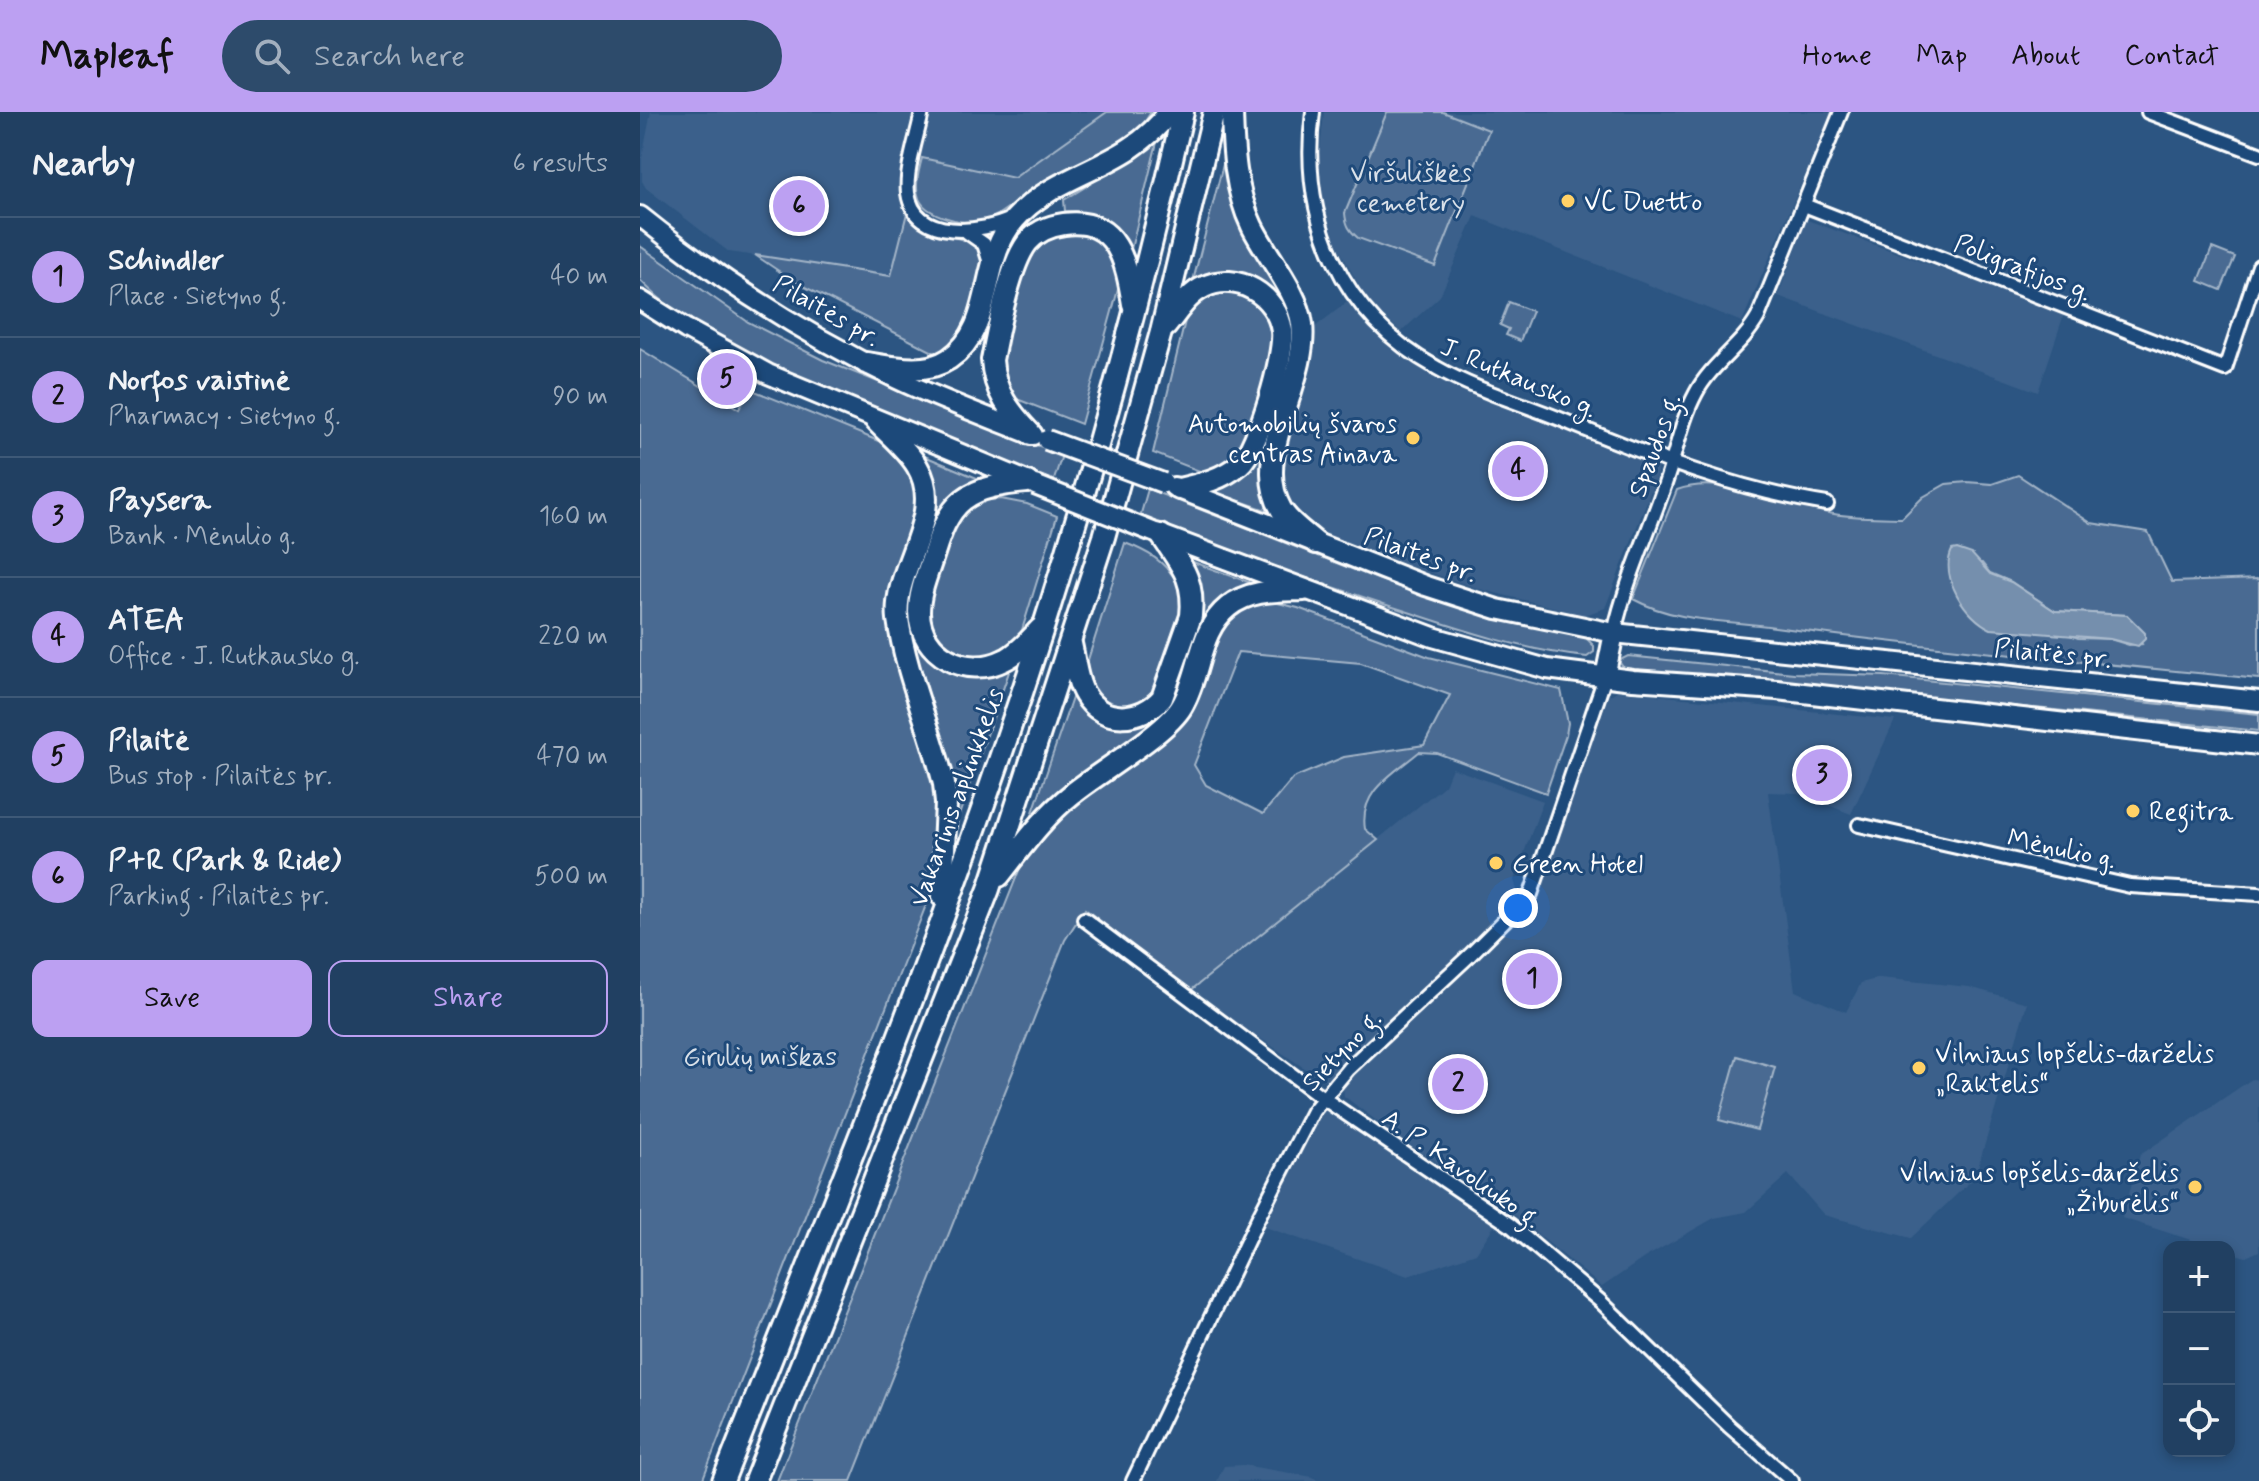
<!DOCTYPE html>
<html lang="en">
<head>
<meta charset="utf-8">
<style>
	:root { --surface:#214062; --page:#2d4b6b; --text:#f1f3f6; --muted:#a2afbe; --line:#3e5977; --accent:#bca0f2 }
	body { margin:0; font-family:Mynerve,sans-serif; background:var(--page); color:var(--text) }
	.controls { position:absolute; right:24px; bottom:24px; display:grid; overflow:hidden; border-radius:16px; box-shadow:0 4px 12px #0003 }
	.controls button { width:72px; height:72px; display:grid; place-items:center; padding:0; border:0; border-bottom:2px solid var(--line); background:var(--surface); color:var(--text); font:40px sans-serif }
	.you { position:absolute; left:878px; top:796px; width:28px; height:28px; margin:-20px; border:6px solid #fff; border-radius:50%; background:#1a73e8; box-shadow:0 0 0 12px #1a73e833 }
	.badge { display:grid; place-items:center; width:52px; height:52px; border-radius:50%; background:var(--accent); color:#111; font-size:26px; font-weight:700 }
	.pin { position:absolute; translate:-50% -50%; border:4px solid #fff; box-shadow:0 2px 8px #0006 }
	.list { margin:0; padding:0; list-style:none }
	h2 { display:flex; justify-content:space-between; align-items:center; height:104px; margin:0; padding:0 32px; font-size:34px }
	h2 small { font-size:26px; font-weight:400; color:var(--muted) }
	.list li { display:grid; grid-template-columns:52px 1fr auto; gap:24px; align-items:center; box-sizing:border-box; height:120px; padding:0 32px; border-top:2px solid var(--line) }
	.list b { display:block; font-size:30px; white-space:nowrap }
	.list p { margin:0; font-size:26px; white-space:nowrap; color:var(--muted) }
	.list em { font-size:26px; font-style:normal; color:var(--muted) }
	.actions { display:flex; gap:16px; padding:24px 32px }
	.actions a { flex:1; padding:18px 0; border:2px solid var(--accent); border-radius:16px; text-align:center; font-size:28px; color:var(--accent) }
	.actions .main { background:var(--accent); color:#111 }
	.icon { flex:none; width:44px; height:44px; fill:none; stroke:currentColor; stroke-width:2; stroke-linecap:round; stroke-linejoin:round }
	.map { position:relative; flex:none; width:1619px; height:1369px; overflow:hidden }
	header { display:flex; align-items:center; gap:48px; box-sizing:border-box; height:112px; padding:0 40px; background:var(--accent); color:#111 }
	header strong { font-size:38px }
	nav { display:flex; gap:44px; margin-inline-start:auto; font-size:28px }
	.search { width:560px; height:72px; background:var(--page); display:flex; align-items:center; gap:20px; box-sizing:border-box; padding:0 28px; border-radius:44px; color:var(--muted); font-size:30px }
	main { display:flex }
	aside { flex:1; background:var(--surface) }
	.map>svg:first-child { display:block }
</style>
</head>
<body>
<header>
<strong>Mapleaf</strong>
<div class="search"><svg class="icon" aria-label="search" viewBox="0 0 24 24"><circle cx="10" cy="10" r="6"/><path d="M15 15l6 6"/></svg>Search here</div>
<nav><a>Home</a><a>Map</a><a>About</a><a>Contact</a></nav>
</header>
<main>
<aside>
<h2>Nearby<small>6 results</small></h2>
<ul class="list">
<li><span class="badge">1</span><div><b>Schindler</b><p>Place · Sietyno g.</p></div><em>40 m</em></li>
<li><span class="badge">2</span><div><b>Norfos vaistinė</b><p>Pharmacy · Sietyno g.</p></div><em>90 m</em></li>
<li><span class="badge">3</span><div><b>Paysera</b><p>Bank · Mėnulio g.</p></div><em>160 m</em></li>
<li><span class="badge">4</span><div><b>ATEA</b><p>Office · J. Rutkausko g.</p></div><em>220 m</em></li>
<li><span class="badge">5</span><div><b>Pilaitė</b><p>Bus stop · Pilaitės pr.</p></div><em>470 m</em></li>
<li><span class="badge">6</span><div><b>P+R (Park &amp; Ride)</b><p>Parking · Pilaitės pr.</p></div><em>500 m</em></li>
</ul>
<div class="actions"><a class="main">Save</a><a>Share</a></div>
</aside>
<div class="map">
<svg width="1619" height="1369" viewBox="0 0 1619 1369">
	<rect width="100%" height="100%" fill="#2c5582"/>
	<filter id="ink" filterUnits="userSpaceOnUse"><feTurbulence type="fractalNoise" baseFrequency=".0125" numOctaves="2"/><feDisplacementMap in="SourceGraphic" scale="16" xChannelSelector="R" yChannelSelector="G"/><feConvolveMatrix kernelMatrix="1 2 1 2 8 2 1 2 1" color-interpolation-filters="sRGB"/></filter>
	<g filter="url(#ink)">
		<g fill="#3b618b">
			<path d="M11,0H467L374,66L282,46L251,164L89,140L6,76L2,69V46Z"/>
			<path d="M684,0H1192L1102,210L835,104L800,184L761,220L738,199L722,179L698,135L684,95L678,57Z"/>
			<path d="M1167,108L1424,202L1398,280L1138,184Z"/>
			<path d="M710,188L734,216L753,234L796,262L1015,351L1018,355L1016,366L965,496L945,503L839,477L752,448L672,416L658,406L641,378L640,352L671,218Z"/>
			<path d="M977,579L1255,608L1211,702L1157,681L1128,680L1155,879L1206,900L1221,871L1240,866L1329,875L1387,891L1335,1065L1271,1126L1184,1103L1148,1062L1106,1100L1074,1106L1004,1146L962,1175L866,1096L755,1023L704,984L703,975L711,962L886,799L908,756L969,584Z"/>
			<path d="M812,656L903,689L874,768L877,778L863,804L688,967L682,968L550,879L805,673Z"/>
			<path d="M1612,967L1619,968V1139L1606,1145L1589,1140V1135H1573L1482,1106L1500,1043Z"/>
			<path d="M681,999L688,1000L856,1111L836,1141L768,1164L622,1114L630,1104L676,1003Z"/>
			<path d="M603,1353L673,1365L678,1369H577L584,1354Z"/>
		</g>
		<g fill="#486b92" stroke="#a4b5c8" stroke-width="2" fill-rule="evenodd">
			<path d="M467,0H511C491,38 441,48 405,69C388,79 360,105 344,110C334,113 324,110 314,108C274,98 272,83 282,46L374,66Z"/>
			<path d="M747,0H803L849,18L795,154L718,126C709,118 706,113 705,101Z"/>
			<path d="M518,26L491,137C477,111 454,99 425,99L424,88L496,44Z"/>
			<path d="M585,45L613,136L649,197L654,225L632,400L571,379L572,376C604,361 616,355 628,320L646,201C627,161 593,150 553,169Z"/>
			<path d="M267,101C288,126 310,120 337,133L343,145V155L330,208L323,222L299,243L155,170L115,143L251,164Z"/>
			<path d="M425,119L456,124L477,147L479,174L441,312L369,284L361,257L362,243C369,216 379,145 401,129C408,125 418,122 425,119Z"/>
			<path d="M0,134L108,210L183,248L422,343L413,371C338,341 262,311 188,278C122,249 51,221 0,168Z"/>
			<path d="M1572,136L1595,145L1581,178L1559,169Z"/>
			<path d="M592,177L618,190L633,215L634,231L610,322L587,354L567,362L513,341L546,205C558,185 570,182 592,177Z"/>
			<path d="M869,190L892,199L880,229L866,223L869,217L860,213Z"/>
			<path d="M0,237L99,297L110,277L241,330L255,337L272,360L279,390L250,482L296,676L294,765L288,788L62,1369H0Z"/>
			<path d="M282,343L344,369L332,373L269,494L272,519L290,545L371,554L317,709L308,649L265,503L289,356Z"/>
			<path d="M1378,363L1451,411L1508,420L1532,470L1619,467V567C1457,551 1296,537 1135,515C1087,508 1037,511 993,487L1037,378C1084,361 1146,395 1194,402C1216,406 1239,405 1262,406L1283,385L1306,372L1327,370L1352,372ZM1309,450L1342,451L1350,461L1371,470L1415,499L1487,503L1502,532L1489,533L1470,527L1438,526L1316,479Z"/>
			<path d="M508,377L740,468L841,501L945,525L954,534V540L947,545C877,538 808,513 741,491C660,464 579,437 500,405Z"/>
			<path d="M361,387L387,392L417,404L382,518C376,527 368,539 356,543C331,552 299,538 290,513C282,488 309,407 331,393C340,387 350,389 361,387Z"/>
			<path d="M485,431C509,440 524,449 538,471L541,472L543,503L516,583L488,598C462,591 444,581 447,551Z"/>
			<path d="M553,450L614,472L598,479C579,512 546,583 520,605C478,642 430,670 390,709L432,586L436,585C448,592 472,611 484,613C529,623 560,525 561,492C562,477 553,464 553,450Z"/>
			<path d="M634,490L658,496L789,545L921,578L928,611L926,623L906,681L797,641L779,640C753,662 719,679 725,717L738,728L550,879L445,797L425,828L211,1369H137L380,756L392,737L418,704L515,630L584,512C599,496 612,493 634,490ZM598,540L721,551L810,583L784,633L704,645L653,666L623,702L566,673L554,653Z"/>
			<path d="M988,544L1154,561L1244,564L1619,602V619L1120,568L986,559L980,551V548Z"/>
			<path d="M1097,944L1135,955L1117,1018L1079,1008Z"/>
		</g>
		<path fill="#748fad" stroke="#acbcce" stroke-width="2" d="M1317,437L1332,442L1350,462L1371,470L1415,499L1487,503L1505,521V527L1498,534L1470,527L1351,517C1326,506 1299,465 1312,438Z"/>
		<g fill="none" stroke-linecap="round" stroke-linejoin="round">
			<defs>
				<g id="minor">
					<path d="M282,0C278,22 265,59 268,81C275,130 342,121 374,106"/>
					<path d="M673,0C659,106 701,204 797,256C839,280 888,293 932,312C1015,346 1098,378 1187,392"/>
					<path d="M1508,0L1619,42"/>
					<path d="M1164,93L1585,257L1619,154"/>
					<path d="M327,120L344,132L350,151"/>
					<path d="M974,521C986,467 1011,416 1028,363C1037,336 1042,307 1056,281C1071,252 1102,234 1118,205L1201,0"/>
					<path d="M1219,713L1490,774L1619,782"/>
					<path d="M444,807L683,986L870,1113L960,1189L1089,1314L1152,1369"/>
					<path d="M493,1369L618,1106L673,999L708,957L830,843L891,782L965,565"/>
				</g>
				<g id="primary">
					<path d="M0,104C79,168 166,223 257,267C301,288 348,305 393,323"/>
					<path d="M0,188L46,217L128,262L389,370"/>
					<path d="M534,375L786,474L857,497L974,521L1619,589"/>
					<path d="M516,421L793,525L907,557L993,568L1137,578L1619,633"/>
					<path d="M965,565L974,521"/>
				</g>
				<g id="trunk">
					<path d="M592,0C593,38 595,79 612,114C626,143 658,180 662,212C669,269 610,344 641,397C648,410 665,421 676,431"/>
					<path d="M526,214C537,201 548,182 564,175C597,159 637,183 642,219C645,243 618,336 600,352C583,367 561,372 539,377"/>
					<path d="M226,251C253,255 285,263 309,247C357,214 338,148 375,107C417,59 487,58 529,0"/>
					<path d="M236,309C249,323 267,337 277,354C307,403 252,456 258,507C266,563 291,617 304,672L306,691L302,784"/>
					<path d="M391,322C370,300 354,280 352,248C358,218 369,155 387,131C396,120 409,114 424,112C478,105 486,150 493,192"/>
					<path d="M387,370C366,372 341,374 323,388C307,401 300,422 294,441C288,460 279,480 279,500C280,543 327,567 364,548C378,542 390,527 401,516"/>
					<path d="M431,532C435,548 436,569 445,583C463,613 501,609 522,586L551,504C555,466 540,452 521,423"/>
					<path d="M359,764C382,735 403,705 432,682C460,659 526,622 542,594C561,562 558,519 588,495C610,477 638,479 664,478"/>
					<path d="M83,1369C178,1128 277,888 361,643C434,432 493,217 543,0"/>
					<path d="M115,1369L349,777L464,425L521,220L574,0"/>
				</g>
			</defs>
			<use href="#minor" stroke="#fff" stroke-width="18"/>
			<use href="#primary" stroke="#fff" stroke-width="24"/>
			<use href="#trunk" stroke="#fff" stroke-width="26"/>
			<use href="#minor" stroke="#1f4a7a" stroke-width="12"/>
			<use href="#primary" stroke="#1f4a7a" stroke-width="18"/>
			<use href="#trunk" stroke="#1f4a7a" stroke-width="20"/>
			<defs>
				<g id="primary-bridge">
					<path d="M407,328L523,371"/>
					<path d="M395,373L513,420"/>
				</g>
			</defs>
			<use href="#primary-bridge" stroke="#fff" stroke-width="24" stroke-linecap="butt"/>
			<use href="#primary-bridge" stroke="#1f4a7a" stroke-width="18"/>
		</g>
	</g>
	<g fill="#ffd166" stroke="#1f4a7a" stroke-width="3">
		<circle cx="928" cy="89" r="8"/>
		<circle cx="773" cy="326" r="8"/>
		<circle cx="1493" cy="699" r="8"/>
		<circle cx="856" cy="751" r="8"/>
		<circle cx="1279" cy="956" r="8"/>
		<circle cx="1555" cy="1075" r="8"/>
	</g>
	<g text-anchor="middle" stroke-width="6" stroke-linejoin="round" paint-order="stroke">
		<g font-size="26" fill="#dae1e9" stroke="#1f4a7a">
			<text x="771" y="69">Viršuliškės<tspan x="771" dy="30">cemetery</tspan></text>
			<text x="120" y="953">Girulių miškas</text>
		</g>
		<g font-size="26" fill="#fff" stroke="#1f4a7a" text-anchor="start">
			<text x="944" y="98">VC Duetto</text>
			<text x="757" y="320" text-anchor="end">Automobilių švaros<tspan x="757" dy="30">centras Ainava</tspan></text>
			<text x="1509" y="708">Regitra</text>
			<text x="872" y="760">Green Hotel</text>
			<text x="1295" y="950">Vilniaus lopšelis-darželis<tspan x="1295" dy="30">„Raktelis“</tspan></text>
			<text x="1539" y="1069" text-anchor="end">Vilniaus lopšelis-darželis<tspan x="1539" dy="30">„Žiburėlis“</tspan></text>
		</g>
		<g font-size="26" fill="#fff" stroke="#1f4a7a">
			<text transform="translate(1383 155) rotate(21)" y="9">Poligrafijos g.</text>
			<text transform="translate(187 198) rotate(30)" y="9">Pilaitės pr.</text>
			<text transform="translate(879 265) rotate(23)" y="9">J. Rutkausko g.</text>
			<text transform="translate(1014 333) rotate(-70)" y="9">Spaudos g.</text>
			<text transform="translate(781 442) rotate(20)" y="9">Pilaitės pr.</text>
			<text transform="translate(1413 541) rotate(6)" y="9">Pilaitės pr.</text>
			<text transform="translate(316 685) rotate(-70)" y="9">Vakarinis aplinkkelis</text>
			<text transform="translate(1422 736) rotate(12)" y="9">Mėnulio g.</text>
			<text transform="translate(701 938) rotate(-46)" y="9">Sietyno g.</text>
			<text transform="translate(822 1056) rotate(35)" y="9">A. P. Kavoliuko g.</text>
		</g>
	</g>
</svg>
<div class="controls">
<button>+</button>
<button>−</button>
<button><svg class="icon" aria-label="locate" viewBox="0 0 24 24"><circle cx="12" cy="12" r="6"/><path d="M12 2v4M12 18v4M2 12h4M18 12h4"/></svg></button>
</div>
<div class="you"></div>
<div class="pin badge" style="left:892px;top:867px">1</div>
<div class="pin badge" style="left:818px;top:972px">2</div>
<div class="pin badge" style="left:1182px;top:663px">3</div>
<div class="pin badge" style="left:878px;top:359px">4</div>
<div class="pin badge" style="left:87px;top:267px">5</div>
<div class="pin badge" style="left:159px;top:94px">6</div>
</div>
</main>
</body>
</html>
